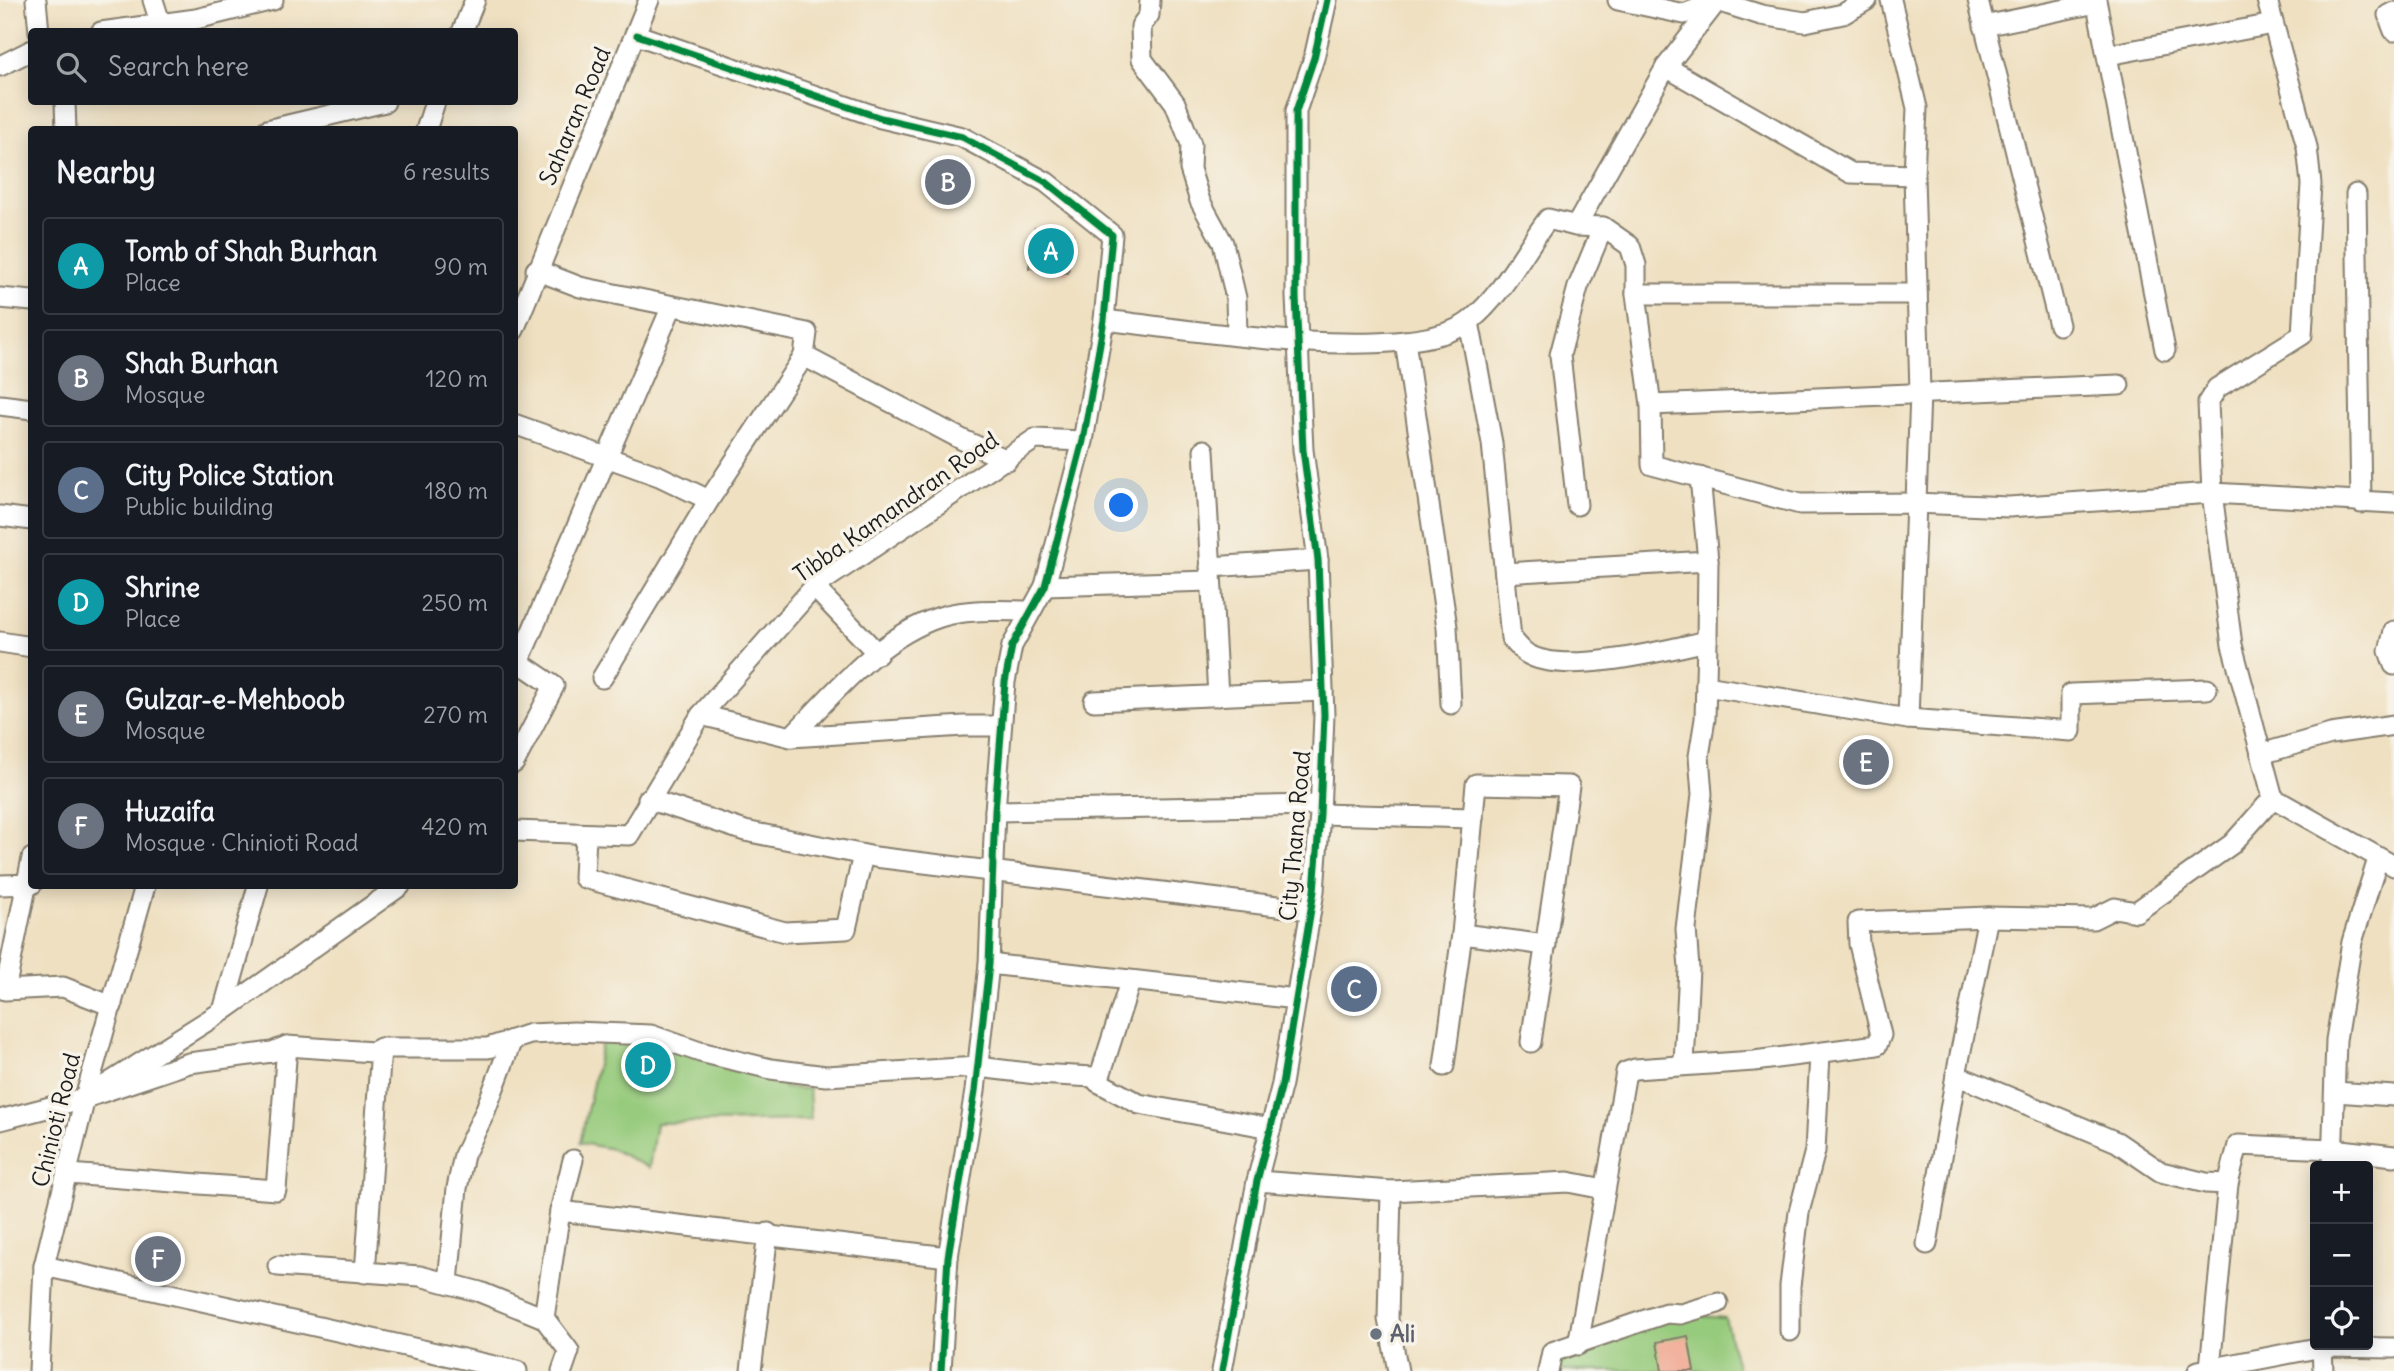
<!DOCTYPE html>
<html lang="en">
<head>
<meta charset="utf-8">
<style>
	:root { --surface:#171b24; --page:#242831; --text:#f1f3f6; --muted:#9ea1a6; --line:#363941; --accent:#2563eb }
	body { margin:0; font-family:Delius,sans-serif; background:var(--page); color:var(--text) }
	.controls { position:absolute; right:21px; bottom:21px; display:grid; overflow:hidden; border-radius:7px; box-shadow:0 4px 18px #0003 }
	.controls button { width:63px; height:63px; display:grid; place-items:center; padding:0; border:0; border-bottom:2px solid var(--line); background:var(--surface); color:var(--text); font:35px sans-serif }
	.you { position:absolute; left:1122px; top:506px; width:24px; height:24px; margin:-18px; border:5px solid #fff; border-radius:50%; background:#1a73e8; box-shadow:0 0 0 10px #1a73e833 }
	.badge { display:grid; place-items:center; width:46px; height:46px; border-radius:50%; background:var(--accent); color:#fff; font-size:23px; font-weight:700 }
	.pin { position:absolute; translate:-50% -50%; border:4px solid #fff; box-shadow:0 2px 7px #0006 }
	.list { margin:0; padding:0; list-style:none }
	h2 { display:flex; justify-content:space-between; align-items:center; height:91px; margin:0; padding:0 28px; font-size:30px }
	h2 small { font-size:23px; font-weight:400; color:var(--muted) }
	.list li { display:grid; grid-template-columns:46px 1fr auto; gap:21px; align-items:center; box-sizing:border-box; height:98px; margin:0 14px 14px; padding:0 14px; border:2px solid var(--line); border-radius:7px }
	.list b { display:block; font-size:26px; white-space:nowrap }
	.list p { margin:0; font-size:23px; white-space:nowrap; color:var(--muted) }
	.list em { font-size:23px; font-style:normal; color:var(--muted) }
	.icon { flex:none; width:38px; height:38px; fill:none; stroke:currentColor; stroke-width:2; stroke-linecap:round; stroke-linejoin:round }
	.map { position:relative; flex:none; width:2394px; height:1371px; overflow:hidden }
	.search { position:absolute; background:var(--surface); box-shadow:0 4px 18px #0003; left:28px; top:28px; width:490px; height:77px; display:flex; align-items:center; gap:18px; box-sizing:border-box; padding:0 24px; border-radius:7px; color:var(--muted); font-size:26px }
	.panel { position:absolute; background:var(--surface); box-shadow:0 4px 18px #0003; left:28px; top:126px; width:490px; height:763px; border-radius:7px }
	.map>svg:first-child { display:block }
</style>
</head>
<body>
<div class="map">
<svg width="2394" height="1371" viewBox="0 0 2394 1371">
	<rect width="100%" height="100%" fill="#f7f3e8"/>
	<filter id="ink" filterUnits="userSpaceOnUse"><feTurbulence type="fractalNoise" baseFrequency=".0143" numOctaves="2"/><feDisplacementMap in="SourceGraphic" scale="14" xChannelSelector="R" yChannelSelector="G"/><feConvolveMatrix kernelMatrix="1 2 1 2 8 2 1 2 1" color-interpolation-filters="sRGB"/></filter>
	<filter id="wash" filterUnits="userSpaceOnUse"><feTurbulence type="fractalNoise" baseFrequency=".00686" numOctaves="4" result="noise"/><feDisplacementMap in="SourceGraphic" scale="28" xChannelSelector="R" yChannelSelector="G"/><feGaussianBlur stdDeviation="1.57" result="paint"/><feColorMatrix in="noise" values="0 0 0 0 0 0 0 0 0 0 0 0 0 0 0 0 0 1.4 0 .05"/><feComposite in="paint" operator="in"/></filter>
	<g filter="url(#wash)">
		<rect width="100%" height="100%" fill="#efe0c1"/>
		<g fill="#96ca7c" stroke="#59734c" stroke-width="2">
			<path d="M604,1033L783,1070L784,1088L809,1089L811,1120L656,1123L649,1168L612,1149L580,1143Z"/>
			<path d="M1666,1313L1725,1318L1738,1371H1548L1552,1352Z"/>
		</g>
		<g id="blocks">
			<g fill="#f1ac96">
				<path d="M1035,228L1073,234L1068,273L1029,268Z"/>
				<path d="M1688,1336L1694,1371H1662L1657,1342Z"/>
			</g>
		</g>
	</g>
	<g filter="url(#ink)">
		<use href="#blocks" fill-opacity="0" stroke="#867e6e" stroke-width="2"/>
		<g fill="none" stroke-linecap="round" stroke-linejoin="round">
			<defs>
				<g id="minor">
					<path d="M36,0L39,32"/>
					<path d="M153,0L160,22"/>
					<path d="M1150,0L1149,15L1141,26L1142,59L1175,103L1191,144L1190,169L1200,201L1223,243L1236,298L1237,334"/>
					<path d="M1618,0L1684,14L1717,1L1761,15L1805,22L1843,14L1867,0"/>
					<path d="M1891,0L1917,108L1914,175L1920,393L1908,719"/>
					<path d="M1978,0L2059,325"/>
					<path d="M2096,0L2165,350"/>
					<path d="M2267,0L2307,147L2311,184L2302,335L2217,388L2208,402L2212,493L2232,645L2273,798"/>
					<path d="M2394,12L2388,15L2394,31"/>
					<path d="M1984,26L2096,3"/>
					<path d="M101,32L196,19L273,0"/>
					<path d="M462,32L475,0"/>
					<path d="M637,35L881,118L962,137L1046,182L1112,235L1104,320L1083,441L1045,586L1012,646L1005,682L995,811L989,964L975,1091L948,1257L941,1371"/>
					<path d="M2108,55L2273,24"/>
					<path d="M0,66L32,50"/>
					<path d="M1666,67L1851,173L1914,175"/>
					<path d="M65,102L66,130"/>
					<path d="M267,130L385,102"/>
					<path d="M426,130L435,102"/>
					<path d="M2356,194L2361,503"/>
					<path d="M1576,226L1603,227L1630,246L1636,265V294L1651,405L1652,465L1800,504L1915,503L2009,507L2212,493L2394,503"/>
					<path d="M536,270L580,287L807,333L804,356L963,440L1007,460"/>
					<path d="M1636,294H1917"/>
					<path d="M0,298L32,301"/>
					<path d="M1104,320C1181,328 1413,368 1471,320C1503,294 1523,252 1548,219L1576,226L1666,67L1718,0"/>
					<path d="M1469,322L1492,443L1511,638C1516,643 1521,650 1526,653C1561,677 1667,650 1707,641L1708,561L1700,477"/>
					<path d="M514,330L649,0"/>
					<path d="M1405,341L1447,627L1451,704"/>
					<path d="M0,405L32,409"/>
					<path d="M1651,405L2119,385"/>
					<path d="M514,424L659,476L709,500"/>
					<path d="M1204,450L1218,696"/>
					<path d="M1577,505L1560,355L1578,287L1603,227"/>
					<path d="M0,516L32,520"/>
					<path d="M1210,567L1318,560"/>
					<path d="M1505,573L1708,561"/>
					<path d="M1045,586L1210,581"/>
					<path d="M814,587L878,654"/>
					<path d="M2394,631L2389,651L2394,665"/>
					<path d="M0,642L32,647"/>
					<path d="M514,659L554,686L514,763"/>
					<path d="M519,661L672,306"/>
					<path d="M602,678L709,500L804,356"/>
					<path d="M1706,686L1908,719L2071,731V694L2207,689"/>
					<path d="M1094,701L1323,691"/>
					<path d="M701,715L791,737L964,726H1000"/>
					<path d="M791,737C834,693 879,637 940,617C968,608 1002,611 1031,611"/>
					<path d="M2261,754L2331,734L2394,725"/>
					<path d="M2273,798L2394,866"/>
					<path d="M648,799L745,831L875,857L1310,910"/>
					<path d="M995,811L1318,805"/>
					<path d="M1320,814L1473,818"/>
					<path d="M514,831L629,835L701,715L814,587L1035,439L1083,441"/>
					<path d="M586,835L584,878L785,932L846,929L863,855"/>
					<path d="M32,858L5,990L63,987L112,1006"/>
					<path d="M0,885L32,884"/>
					<path d="M1462,934L1546,945"/>
					<path d="M989,964L1296,999"/>
					<path d="M223,1011L258,886"/>
					<path d="M1684,1063L1689,969L1686,929L1702,794L1699,756L1705,719L1707,641"/>
					<path d="M1444,1066L1462,934L1476,784L1569,786L1531,1042"/>
					<path d="M1956,1075L2117,1142L2161,1172L2206,1183L2228,1184"/>
					<path d="M1098,1082L1130,982"/>
					<path d="M2335,1092L2394,1096"/>
					<path d="M85,1098L189,1063L272,1052L287,1046L373,1052L381,1048H488L530,1034L574,1032L651,1035L700,1052L771,1069L826,1076L978,1067L1036,1074L1094,1077L1098,1082L1139,1104L1271,1128"/>
					<path d="M0,1120L85,1098L223,1011L400,886"/>
					<path d="M2332,1166L2336,1040L2352,942L2378,859"/>
					<path d="M69,1174L276,1190L287,1046"/>
					<path d="M1257,1181L1391,1191L1568,1182L1604,1189"/>
					<path d="M1391,1191L1388,1319L1398,1371"/>
					<path d="M560,1211L948,1257"/>
					<path d="M1927,1244L1956,1075L1988,917"/>
					<path d="M44,1266L517,1371"/>
					<path d="M278,1266L420,1276L480,1292L544,1318"/>
					<path d="M365,1273L381,1048"/>
					<path d="M448,1282L457,1188L464,1155L484,1114L512,1040"/>
					<path d="M1790,1331V1286L1799,1212L1815,1151L1820,1054"/>
					<path d="M1578,1345L1626,1072L1635,1069L1754,1061L1877,1045L1881,1035L1859,944L1858,922L1988,917L2093,919L2115,908L2136,912L2232,844L2273,798"/>
					<path d="M2322,1345L2323,1371"/>
					<path d="M2210,1368L2228,1184L2238,1145L2333,1149L2394,1156"/>
					<path d="M39,1371L44,1266L85,1098L145,886"/>
					<path d="M562,1371L569,1351L544,1318L560,1211L573,1160"/>
					<path d="M751,1371L768,1233"/>
					<path d="M1222,1371L1257,1181L1282,1084L1314,891L1320,814L1324,715L1318,560L1303,450L1296,297V111L1314,58L1327,0"/>
					<path d="M1548,1371L1552,1352L1666,1313L1681,1314L1718,1303"/>
					<path d="M2198,1371L2322,1347L2394,1348"/>
				</g>
			</defs>
			<use href="#minor" stroke="#867e6e" stroke-width="23"/>
			<use href="#minor" stroke="#fff" stroke-width="19"/>
			<defs>
				<g id="cycleway">
					<path d="M637,35L881,118L962,137L1046,182L1112,235L1104,320L1083,441L1045,586L1012,646L1005,682L995,811L989,964L975,1091L948,1257L941,1371"/>
					<path d="M1222,1371L1257,1181L1282,1084L1314,891L1320,814L1324,715L1318,560L1303,450L1296,297V111L1314,58L1327,0"/>
				</g>
			</defs>
			<use href="#cycleway" stroke="#f7f3e8" stroke-width="11"/>
			<use href="#cycleway" stroke="#00873e" stroke-width="7"/>
		</g>
	</g>
	<circle fill="#6b7280" stroke="#f7f3e8" stroke-width="2.5" cx="1376" cy="1334" r="7"/>
	<g text-anchor="middle" stroke-width="7" stroke-linejoin="round" paint-order="stroke">
		<g font-size="23" fill="#1c1c1c" stroke="#f7f3e8">
			<text transform="translate(575 116) rotate(-67)" y="8">Saharan Road</text>
			<text transform="translate(896 507) rotate(-35)" y="8">Tibba Kamandran Road</text>
			<text transform="translate(1295 836) rotate(-85)" y="8">City Thana Road</text>
			<text transform="translate(56 1120) rotate(-76)" y="8">Chinioti Road</text>
		</g>
		<g font-size="23" font-weight="bold" fill="#5b616d" stroke="#f7f3e8" text-anchor="start">
			<text x="1390" y="1342">Ali</text>
		</g>
	</g>
</svg>
<div class="controls">
<button>+</button>
<button>−</button>
<button><svg class="icon" aria-label="locate" viewBox="0 0 24 24"><circle cx="12" cy="12" r="6"/><path d="M12 2v4M12 18v4M2 12h4M18 12h4"/></svg></button>
</div>
<div class="you"></div>
<div class="pin badge" style="left:1051px;top:251px;background:#0f9aa8">A</div>
<div class="pin badge" style="left:948px;top:182px;background:#6b7280">B</div>
<div class="pin badge" style="left:1354px;top:989px;background:#5c6f8a">C</div>
<div class="pin badge" style="left:648px;top:1065px;background:#0f9aa8">D</div>
<div class="pin badge" style="left:1866px;top:762px;background:#6b7280">E</div>
<div class="pin badge" style="left:158px;top:1259px;background:#6b7280">F</div>
<div class="search"><svg class="icon" aria-label="search" viewBox="0 0 24 24"><circle cx="10" cy="10" r="6"/><path d="M15 15l6 6"/></svg>Search here</div>
<section class="panel">
<h2>Nearby<small>6 results</small></h2>
<ul class="list">
<li><span class="badge" style="background:#0f9aa8">A</span><div><b>Tomb of Shah Burhan</b><p>Place</p></div><em>90 m</em></li>
<li><span class="badge" style="background:#6b7280">B</span><div><b>Shah Burhan</b><p>Mosque</p></div><em>120 m</em></li>
<li><span class="badge" style="background:#5c6f8a">C</span><div><b>City Police Station</b><p>Public building</p></div><em>180 m</em></li>
<li><span class="badge" style="background:#0f9aa8">D</span><div><b>Shrine</b><p>Place</p></div><em>250 m</em></li>
<li><span class="badge" style="background:#6b7280">E</span><div><b>Gulzar-e-Mehboob</b><p>Mosque</p></div><em>270 m</em></li>
<li><span class="badge" style="background:#6b7280">F</span><div><b>Huzaifa</b><p>Mosque · Chinioti Road</p></div><em>420 m</em></li>
</ul>
</section>
</div>
</body>
</html>
